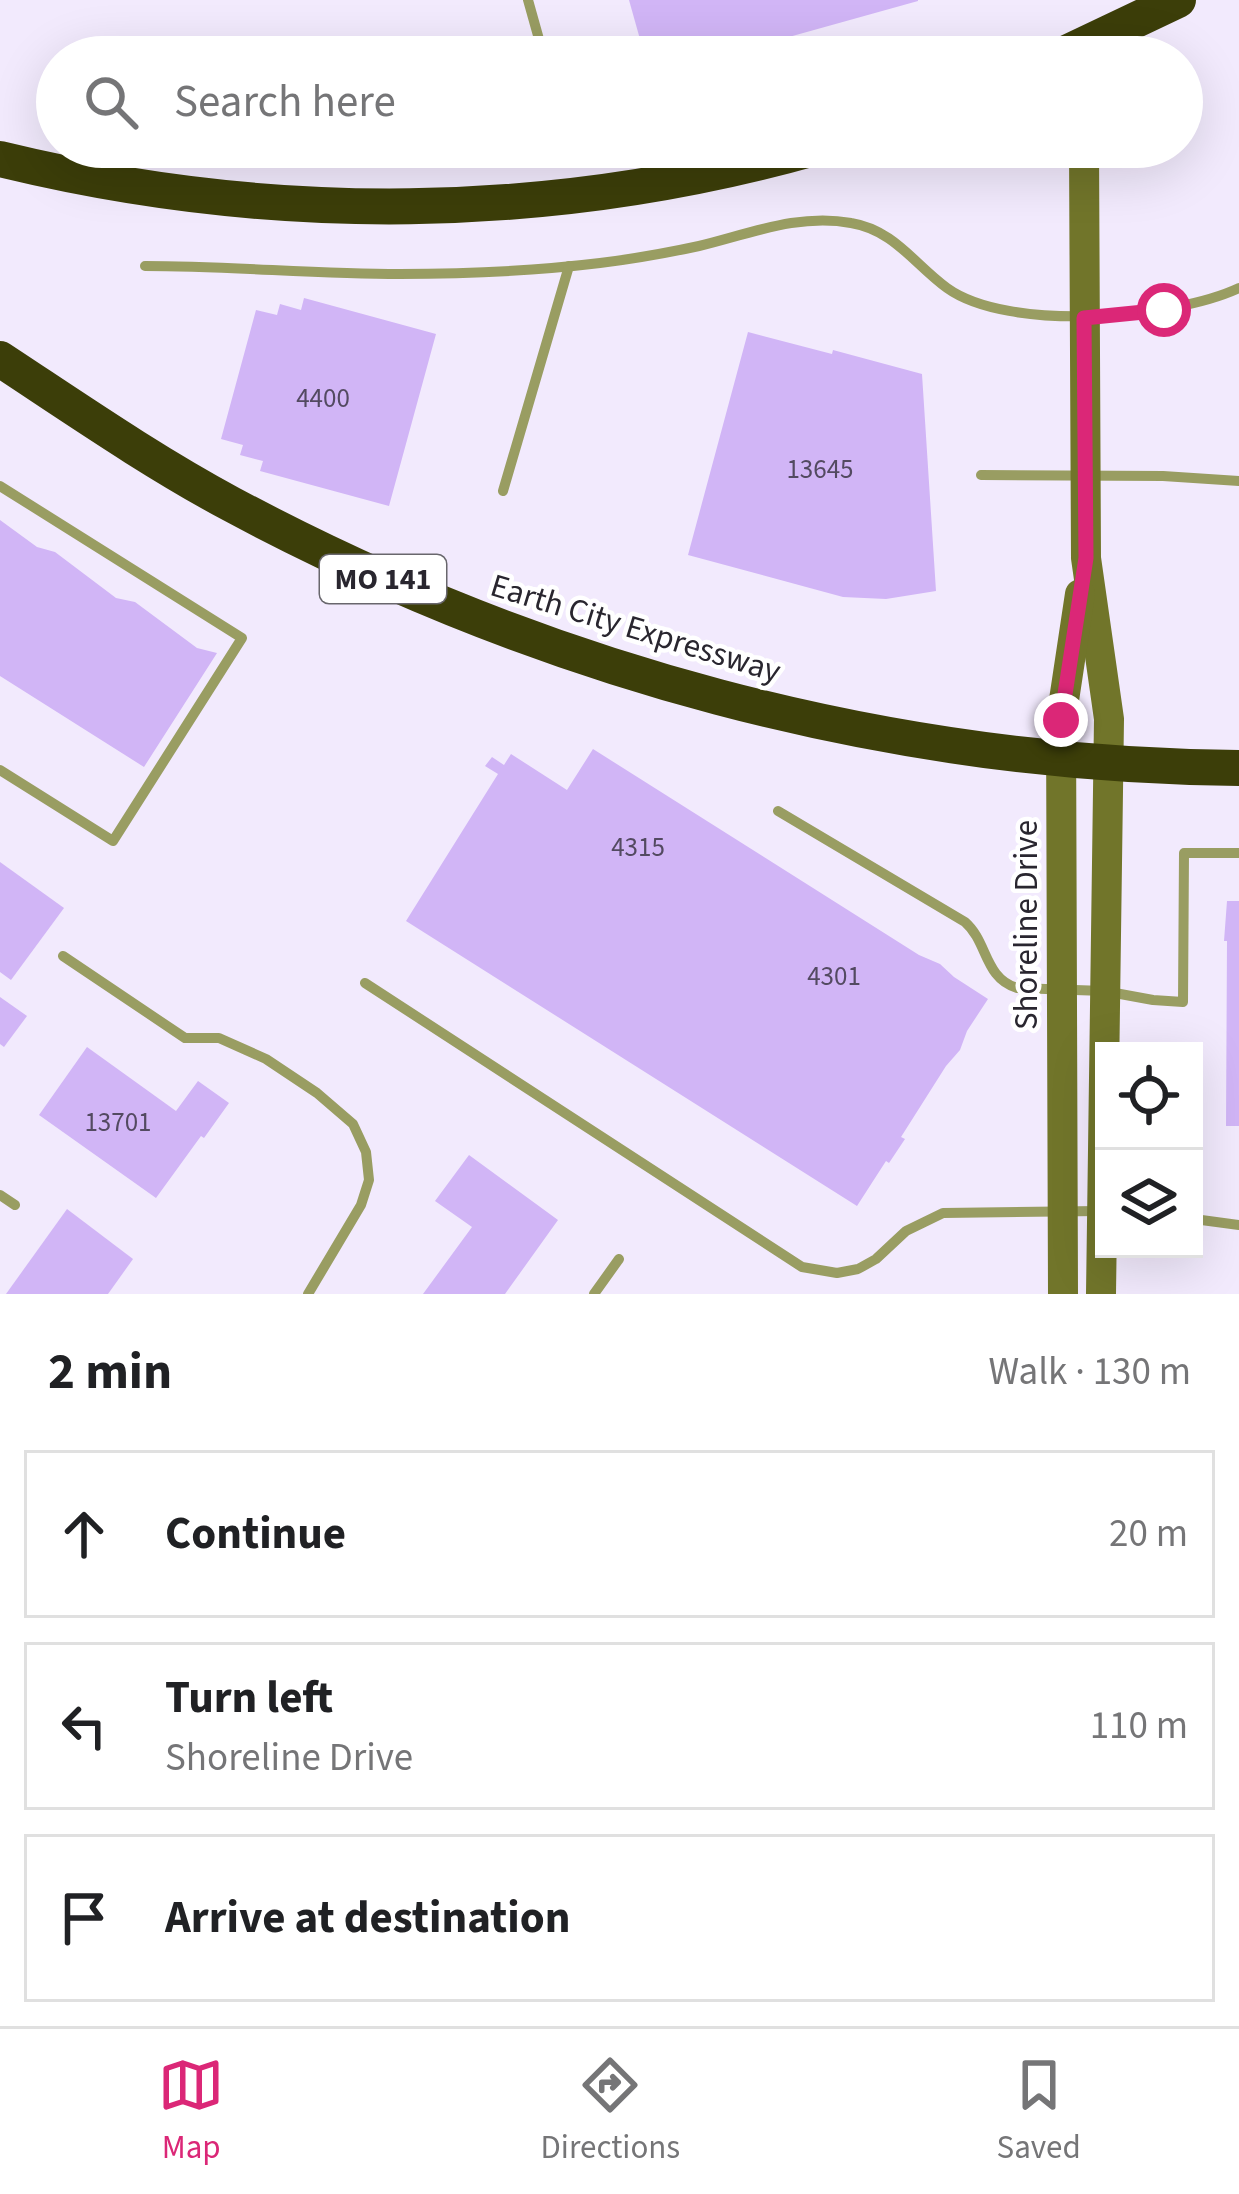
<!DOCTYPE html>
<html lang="en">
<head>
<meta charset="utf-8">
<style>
	:root { --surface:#fff; --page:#f6f6f6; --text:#202124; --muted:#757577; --line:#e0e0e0; --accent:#db2777 }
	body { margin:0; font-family:"Source Sans 3",sans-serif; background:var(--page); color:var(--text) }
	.controls { position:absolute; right:36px; bottom:36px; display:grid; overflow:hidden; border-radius:0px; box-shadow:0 12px 48px #0002 }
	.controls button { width:108px; height:108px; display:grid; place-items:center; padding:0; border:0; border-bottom:3px solid var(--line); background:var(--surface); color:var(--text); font:60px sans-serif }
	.stop { position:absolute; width:36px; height:36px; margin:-27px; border:9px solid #db2777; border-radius:50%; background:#fff }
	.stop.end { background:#db2777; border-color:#fff; box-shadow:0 3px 12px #0008 }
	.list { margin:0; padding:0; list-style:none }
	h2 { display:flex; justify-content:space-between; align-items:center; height:156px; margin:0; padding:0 48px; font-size:51px }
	h2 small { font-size:39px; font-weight:400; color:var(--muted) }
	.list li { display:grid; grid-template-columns:78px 1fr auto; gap:36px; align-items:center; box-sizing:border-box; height:168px; margin:0 24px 24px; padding:0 24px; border:3px solid var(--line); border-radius:0px }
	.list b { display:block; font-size:45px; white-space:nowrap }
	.list p { margin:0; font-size:39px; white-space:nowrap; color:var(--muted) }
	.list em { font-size:39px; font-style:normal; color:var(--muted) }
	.icon { flex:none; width:66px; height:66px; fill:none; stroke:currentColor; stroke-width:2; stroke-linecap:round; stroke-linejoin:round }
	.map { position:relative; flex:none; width:1239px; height:1294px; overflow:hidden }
	.search { position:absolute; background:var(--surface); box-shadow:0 12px 48px #0002; left:36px; right:36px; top:36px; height:132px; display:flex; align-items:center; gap:30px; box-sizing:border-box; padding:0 42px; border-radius:66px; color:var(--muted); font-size:45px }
	.sheet { height:732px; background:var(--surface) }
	nav { display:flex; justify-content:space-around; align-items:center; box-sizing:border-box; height:168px; border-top:3px solid var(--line); background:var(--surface); font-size:33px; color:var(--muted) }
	nav a { display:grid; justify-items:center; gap:6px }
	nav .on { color:var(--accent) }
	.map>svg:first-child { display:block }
</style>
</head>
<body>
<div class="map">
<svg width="1239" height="1294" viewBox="0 0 1239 1294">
	<rect width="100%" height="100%" fill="#f2eafd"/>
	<g fill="#d1b5f6">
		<path d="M629,0H918V1L717,57H645Z"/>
		<path d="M304,298L436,334L389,506L260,471L263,461L240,455L243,445L221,439L256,310L277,315L280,304L301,310Z"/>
		<path d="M748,332L832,354L833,350L922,374L936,591L886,599L843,597L688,555Z"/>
		<path d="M0,520L37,547L55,552L116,598L135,602L197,648L217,653L144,767L0,676Z"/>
		<path d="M593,749L919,955L940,964L954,977L988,999L967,1031L960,1050L946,1066L901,1137L905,1139L889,1163L886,1161L857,1206L406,921L498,774L485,766L492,757L504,765L511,754L567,790Z"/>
		<path d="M0,862L64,908L11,980L0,972Z"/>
		<path d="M1227,901H1239V1126H1226L1227,941H1224Z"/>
		<path d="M0,997L27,1016L4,1047L0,1044Z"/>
		<path d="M87,1047L176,1111L198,1081L229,1103L204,1138L201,1136L156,1198L39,1115Z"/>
		<path d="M469,1155L558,1220L505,1294H423L472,1227L435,1201Z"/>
		<path d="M67,1209L133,1259L108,1294H6Z"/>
	</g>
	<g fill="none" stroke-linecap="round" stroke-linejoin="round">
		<g stroke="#999d62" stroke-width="10">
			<path d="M528,0L544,57"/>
			<path d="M145,266C230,266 315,274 400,274C467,274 534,271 600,263C633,259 667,253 699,246C749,234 799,213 851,223C894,230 914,264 947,288C1008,332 1173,319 1239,288"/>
			<path d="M981,475L1163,476L1239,481"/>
			<path d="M0,486L242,638L113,841L0,770"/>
			<path d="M503,491L569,266"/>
			<path d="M778,811L965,922C988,942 984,978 1017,988L1104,991L1153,1000L1183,1002L1184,853H1239"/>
			<path d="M63,956L185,1038H219L266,1059L317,1093L353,1124L366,1152L369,1180L361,1205L308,1294"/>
			<path d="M365,983L802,1267L837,1273L858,1269L876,1259L906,1231L943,1213L1099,1211"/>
			<path d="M0,1195L15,1205"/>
			<path d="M1194,1219L1239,1225"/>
			<path d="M594,1294L619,1259"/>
		</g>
		<g stroke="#71752a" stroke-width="30">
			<path d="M1084,147L1086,558L1109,719L1101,1294"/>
			<path d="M1063,1294L1061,720L1080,594"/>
		</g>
		<g stroke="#3c3e09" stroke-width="36">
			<path d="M1058,57L1178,0"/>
			<path d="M0,159C270,225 550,223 818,147"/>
			<path d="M0,359C76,409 151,461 231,504C541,670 886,765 1239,768"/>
		</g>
	</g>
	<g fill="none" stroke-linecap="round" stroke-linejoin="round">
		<path stroke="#db2777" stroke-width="15" d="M1061,720L1086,558L1084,318L1164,310"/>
	</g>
	<g text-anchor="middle" stroke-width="9" stroke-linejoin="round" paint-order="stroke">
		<g font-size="27" fill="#534a61">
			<text x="323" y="407">4400</text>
			<text x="820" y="478">13645</text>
			<text x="638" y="856">4315</text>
			<text x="834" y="985">4301</text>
			<text x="118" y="1131">13701</text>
		</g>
		<rect fill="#fff" stroke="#69676d" stroke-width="3" x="320" y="555" width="126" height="48" rx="9"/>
		<g font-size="30" font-weight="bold" fill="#29262f">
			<text x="383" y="589">MO 141</text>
		</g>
		<g font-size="33" fill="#29262f" stroke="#fff">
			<text transform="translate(636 627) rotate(17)" y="12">Earth City Expressway</text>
			<text transform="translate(1025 925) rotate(-90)" y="12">Shoreline Drive</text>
		</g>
	</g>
</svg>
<div class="controls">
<button><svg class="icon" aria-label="locate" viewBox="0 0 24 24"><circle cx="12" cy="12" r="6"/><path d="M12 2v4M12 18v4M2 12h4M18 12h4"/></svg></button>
<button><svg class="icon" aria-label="layers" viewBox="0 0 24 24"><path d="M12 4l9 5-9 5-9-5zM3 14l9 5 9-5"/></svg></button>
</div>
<div class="stop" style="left:1164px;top:310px"></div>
<div class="stop end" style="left:1061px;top:720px"></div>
<div class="search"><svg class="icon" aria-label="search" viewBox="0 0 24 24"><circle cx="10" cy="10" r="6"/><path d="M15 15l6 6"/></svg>Search here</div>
</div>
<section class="sheet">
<h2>2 min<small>Walk · 130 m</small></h2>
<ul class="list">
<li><svg class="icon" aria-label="ahead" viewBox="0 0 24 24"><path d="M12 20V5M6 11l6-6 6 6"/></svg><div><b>Continue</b></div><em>20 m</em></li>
<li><svg class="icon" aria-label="left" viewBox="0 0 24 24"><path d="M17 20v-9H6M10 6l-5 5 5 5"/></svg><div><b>Turn left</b><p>Shoreline Drive</p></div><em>110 m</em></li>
<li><svg class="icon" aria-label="arrive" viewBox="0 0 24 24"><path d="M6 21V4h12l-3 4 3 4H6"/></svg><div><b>Arrive at destination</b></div></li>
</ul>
</section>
<nav>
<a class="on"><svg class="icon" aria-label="map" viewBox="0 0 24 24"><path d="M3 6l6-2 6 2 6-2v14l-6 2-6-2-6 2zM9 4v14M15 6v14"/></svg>Map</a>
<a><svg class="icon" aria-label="directions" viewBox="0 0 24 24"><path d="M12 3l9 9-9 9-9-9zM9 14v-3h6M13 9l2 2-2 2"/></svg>Directions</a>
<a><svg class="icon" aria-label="saved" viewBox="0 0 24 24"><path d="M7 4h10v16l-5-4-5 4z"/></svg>Saved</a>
</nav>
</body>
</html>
